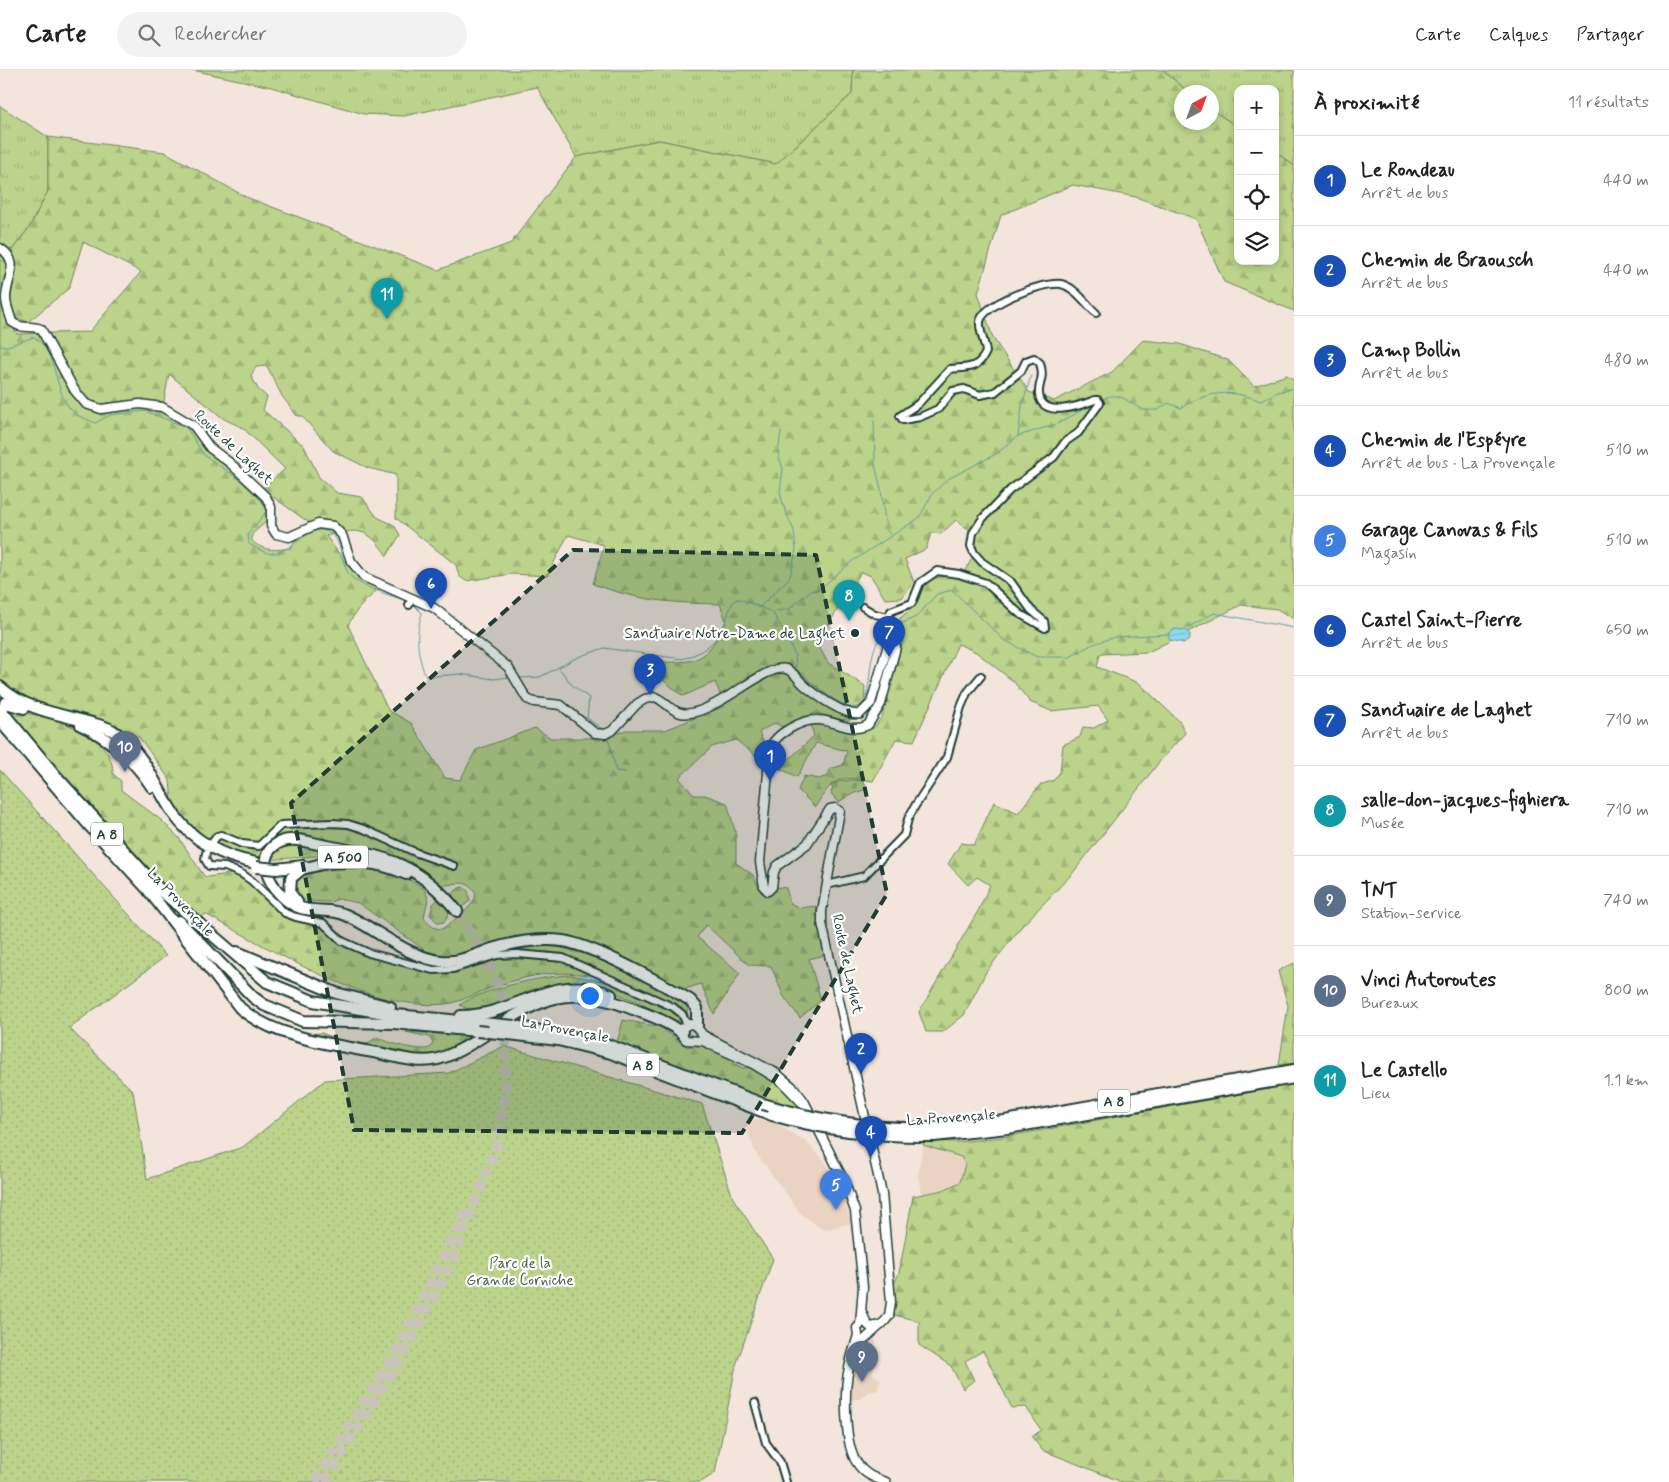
<!DOCTYPE html>
<html lang="fr">
<head>
<meta charset="utf-8">
<style>
	:root { --surface:#fff; --page:#f2f2f2; --text:#222; --muted:#767676; --line:#e0e0e0; --accent:#2563eb }
	body { margin:0; font-family:Mynerve,sans-serif; background:var(--page); color:var(--text) }
	.controls { position:absolute; right:15px; top:15px; display:grid; overflow:hidden; border-radius:10px; box-shadow:0 2px 8px #0003 }
	.controls button { width:45px; height:45px; display:grid; place-items:center; padding:0; border:0; border-bottom:1px solid var(--line); background:var(--surface); color:var(--text); font:25px sans-serif }
	.compass { position:absolute; left:1174px; top:15px; width:45px; height:45px; border-radius:50%; background:var(--surface); box-shadow:0 2px 8px #0003; rotate:41deg }
	.you { position:absolute; left:589px; top:925px; width:18px; height:18px; margin:-12px; border:4px solid #fff; border-radius:50%; background:#1a73e8; box-shadow:0 0 0 8px #1a73e833 }
	.badge { display:grid; place-items:center; width:32px; height:32px; border-radius:50%; background:var(--accent); color:#fff; font-size:16px; font-weight:700 }
	.pin { position:absolute; translate:-50% -41px; filter:drop-shadow(0 1px 2px #0008) }
	.pin::after { content:''; position:absolute; top:26px; width:18px; height:15px; background:inherit; clip-path:polygon(0 0,100% 0,50% 100%) }
	.list { margin:0; padding:0; list-style:none }
	h2 { display:flex; justify-content:space-between; align-items:center; height:65px; margin:0; padding:0 20px; font-size:21px }
	h2 small { font-size:16px; font-weight:400; color:var(--muted) }
	.list li { display:grid; grid-template-columns:32px 1fr auto; gap:15px; align-items:center; box-sizing:border-box; height:90px; padding:0 20px; border-top:1px solid var(--line) }
	.list b { display:block; font-size:19px; white-space:nowrap }
	.list p { margin:0; font-size:16px; white-space:nowrap; color:var(--muted) }
	.list em { font-size:16px; font-style:normal; color:var(--muted) }
	.icon { flex:none; width:28px; height:28px; fill:none; stroke:currentColor; stroke-width:2; stroke-linecap:round; stroke-linejoin:round }
	.map { position:relative; flex:none; width:1294px; height:1412px; overflow:hidden }
	header { display:flex; align-items:center; gap:30px; box-sizing:border-box; height:70px; padding:0 25px; background:var(--surface); border-bottom:1px solid var(--line) }
	header strong { font-size:24px }
	nav { display:flex; gap:28px; margin-inline-start:auto; font-size:18px }
	.search { width:350px; height:45px; background:var(--page); display:flex; align-items:center; gap:12px; box-sizing:border-box; padding:0 18px; border-radius:28px; color:var(--muted); font-size:19px }
	main { display:flex }
	aside { flex:1; background:var(--surface) }
	.map>svg:first-child { display:block }
</style>
</head>
<body>
<header>
<strong>Carte</strong>
<div class="search"><svg class="icon" aria-label="search" viewBox="0 0 24 24"><circle cx="10" cy="10" r="6"/><path d="M15 15l6 6"/></svg>Rechercher</div>
<nav><a>Carte</a><a>Calques</a><a>Partager</a></nav>
</header>
<main>
<div class="map">
<svg width="1294" height="1412" viewBox="0 0 1294 1412">
	<defs>
		<pattern id="grass-tufts" width="24" height="20" patternUnits="userSpaceOnUse" patternTransform="scale(1.25)"><rect width="24" height="20" fill="#bbd38a"/><path d="M3 7l-1-3M5 7V3M7 7l1-3M15 17l-1-3M17 17v-4M19 17l1-3" fill="none" stroke="#a0b678"/></pattern>
		<pattern id="forest-firs" width="22" height="20" patternUnits="userSpaceOnUse" patternTransform="scale(1.25)"><rect width="22" height="20" fill="#bbd38a"/><path d="M5 1l3.5 6h-7zM16 11l3.5 6h-7z" fill="#a0b678"/></pattern>
		<pattern id="cemetery-stones" width="16" height="16" patternUnits="userSpaceOnUse" patternTransform="scale(1.25)"><rect width="16" height="16" fill="#bbd38a"/><path d="M2 7V4a2 2 0 0 1 4 0v3zM10 15v-3a2 2 0 0 1 4 0v3z" fill="#a0b678"/></pattern>
		<pattern id="park-dots" width="8" height="8" patternUnits="userSpaceOnUse" patternTransform="scale(1.25)"><rect width="8" height="8" fill="#bbd38a"/><path d="M2 2h.1M6 6h.1" fill="none" stroke="#a0b678" stroke-width="1.8" stroke-linecap="round"/></pattern>
		<pattern id="water-rules" width="6" height="5" patternUnits="userSpaceOnUse" patternTransform="scale(1.25)"><rect width="6" height="5" fill="#8ddaed"/><path d="M0 2.5h6" fill="none" stroke="#79bccc"/></pattern>
	</defs>
	<rect width="100%" height="100%" fill="#f3e5dc"/>
	<filter id="ink" filterUnits="userSpaceOnUse"><feTurbulence type="fractalNoise" baseFrequency=".02" numOctaves="2"/><feDisplacementMap in="SourceGraphic" scale="10" xChannelSelector="R" yChannelSelector="G"/><feConvolveMatrix kernelMatrix="1 2 1 2 8 2 1 2 1" color-interpolation-filters="sRGB"/></filter>
	<g filter="url(#ink)">
		<g fill="#ebd3c3">
			<path d="M748,1047L777,1054L805,1071L824,1090L841,1116L851,1153L824,1160L801,1144L755,1082L745,1055Z"/>
			<path d="M923,1075L961,1087L965,1094L960,1112L943,1120L921,1124L918,1106Z"/>
			<path d="M876,1268L873,1304L880,1309L878,1320L868,1322L860,1329L850,1330L853,1293L858,1280L867,1271Z"/>
		</g>
		<g fill="url(#grass-tufts)" stroke="#6d885f">
			<path d="M192,0H853L852,24L776,94L659,70L576,87L537,17L404,46L364,44L271,17Z"/>
			<path d="M1163,0H1294V96L1275,81V19H1238V57L1212,40V22H1188Z"/>
			<path d="M0,36L48,67V121L29,158L12,180L0,173Z"/>
			<path d="M286,773L351,783L268,790L271,784Z"/>
			<path d="M530,875C586,875 627,903 676,927L687,937L688,948L683,942L544,884L522,881L495,884Z"/>
			<path d="M572,905L621,915L676,941L683,951H677C640,935 596,906 555,916C533,921 479,951 460,935C480,919 547,905 572,905Z"/>
		</g>
		<g fill="url(#forest-firs)" stroke="#6d885f" fill-rule="evenodd">
			<path d="M853,0H1163L1188,22H1182V52H1212V40L1238,57V191H1275V81L1294,96V241L1224,212L1196,149L1136,127L1073,115L1001,145L978,223L993,268L1029,322L1054,331L1112,302L1143,270L1180,274L1228,290L1254,316L1287,305L1294,310V549L1277,539L1241,535L1148,582L1100,584L1097,597L1139,613L1180,652L1185,663L1160,691L1072,804L1021,857L986,902L964,945L943,962H926L919,942L978,841L990,815L977,807L968,815L948,794L961,773L974,775L994,732L1018,743L1040,715L1054,710L1060,702L1063,675L1080,667L1083,657L1094,658L1108,650L1098,636L1051,641L1030,632L1013,611L976,582L958,574L914,671L896,669L873,711C837,706 835,706 815,737L798,720L804,706L819,709L828,706L830,699L843,695L847,681L816,673L797,707L773,695L774,681L788,690L814,666L811,656L822,653L854,662L874,658L882,647L893,601L903,572L900,548L915,536L923,516L931,510L941,506L961,507L973,487L969,460L956,450L941,464L931,463L926,479L905,489L914,512L902,528L885,529L871,506L861,502L817,573L828,593L865,616L863,649L844,650L815,643L782,657L775,653L759,662L765,676L756,686L736,670L712,677L679,708L694,725H705L727,733L736,764V793L753,805L761,822L768,827L777,817L786,818L790,833L800,838L816,836L825,885L809,889L821,930L800,948L784,927L771,896L749,895L706,855L697,867L740,903L714,944L701,914L682,920L549,866L455,886H440L429,883L358,833L339,829L330,832L306,831L295,825L293,811C322,784 396,795 425,820L428,829L424,847C428,854 433,859 442,859C452,851 494,826 466,814C458,811 450,816 442,815C434,810 427,801 418,797C379,775 331,773 288,766L262,790L235,784L203,767L190,755L172,733L170,710L139,667H133L116,655L26,630L0,613V184L5,187L10,199L1,237L17,264L89,262L141,202L83,172L69,218L28,252L16,247L10,231L15,205L12,180L29,158L48,121V67L165,82L246,127L438,200L511,173L576,87L659,70L776,94L852,24ZM267,296L282,326L297,346H302L333,381L368,398L396,405V448L456,495L459,506L466,511L512,504L547,506L568,465L604,475L593,514C640,531 670,533 720,534L726,551C706,589 703,593 660,592L658,606L683,626L715,612L725,636L665,660H626L605,668H551L535,658L476,680L460,710L445,708L411,653L388,640L348,555L358,539L379,518L349,497L326,466C358,458 368,457 387,486L400,465L394,455L377,447L362,427L337,423L319,407L304,376L263,340L267,327L258,319L251,306L256,297ZM169,304L224,349L243,358L285,399L262,419L315,457L297,466L291,478C276,480 264,482 252,471V464L266,452L269,438L260,425L229,396L204,376L192,359L163,336Z"/>
			<path d="M7,639C43,647 113,657 113,704L121,711V720L161,750L179,768L204,806L207,807L230,804L239,806L249,812L293,850L319,855L346,878L420,900L448,903L494,888L524,886L563,891L607,908C561,899 534,903 491,918C478,922 465,930 452,933C374,946 272,879 205,844L201,849C145,801 98,745 48,691L45,684L5,640Z"/>
			<path d="M463,817L468,821L470,831L459,839L452,824L459,818Z"/>
			<path d="M437,830L447,838L449,844L444,852L438,853L430,845L433,834Z"/>
			<path d="M1294,893V993L1279,995L1288,936L1278,901Z"/>
			<path d="M623,950L660,957L687,977L704,974L731,987L735,994L743,998L752,997L777,1012L803,1040L767,1030L617,973Z"/>
			<path d="M406,962L480,966L441,985L413,987L301,964L322,963L336,969L367,974L377,967C388,973 419,982 430,978L433,973L429,967Z"/>
			<path d="M1294,1014V1412H1122L1042,1380L1032,1367L1041,1360L1026,1337L1012,1338L983,1281L965,1291L974,1310L963,1319L951,1296L919,1275V1251L894,1245V1214L899,1203L913,1126L943,1120L960,1112L965,1094L961,1087L923,1075V1071L959,1072L1004,1067Z"/>
		</g>
		<path fill="url(#cemetery-stones)" stroke="#6d885f" d="M853,710L864,711L867,719L849,725L839,732L832,725L831,721L833,720L831,715L841,711Z"/>
		<path fill="url(#park-dots)" stroke="#6d885f" d="M0,700L166,886L69,958L133,1021L147,1109L243,1077L325,1010L449,1003L504,976L702,1034L733,1128L773,1189L736,1295L715,1403L701,1412H0Z"/>
		<path fill="url(#water-rules)" stroke="#619ba3" d="M1176,559L1185,560L1190,564V570L1184,573L1170,570L1168,565L1170,561Z"/>
		<g fill="none" stroke-linecap="round" stroke-linejoin="round">
			<g stroke="#619ba3" stroke-width="1">
				<path d="M0,190L7,192"/>
				<path d="M0,219L8,199"/>
				<path d="M0,276H8L34,267C60,283 52,327 77,345C82,348 89,350 95,353L110,345L145,341L186,357L204,385L240,410L266,435V442L248,464L249,474C255,477 261,481 267,483C290,487 307,454 326,461C344,468 339,490 349,504C358,517 392,526 408,531"/>
				<path d="M1101,330C1119,319 1127,332 1141,339C1146,341 1153,340 1158,340L1168,333L1181,338C1206,321 1233,319 1260,331L1278,322L1294,318"/>
				<path d="M874,351L875,395L881,419L886,459L890,464"/>
				<path d="M1018,366L1022,336L1031,306"/>
				<path d="M412,533L422,543C415,566 417,585 426,607L459,604L494,609L510,607"/>
				<path d="M757,537H760L790,507L796,480L794,461L783,435L780,422L783,399L778,384L781,361"/>
				<path d="M773,542L789,539L810,521L820,519L851,492L919,448L932,424L948,409L996,384L1018,366L1057,354L1095,333"/>
				<path d="M894,557L916,547L937,524L952,520L1004,570L1037,587H1070L1091,575L1115,567L1170,564"/>
				<path d="M1183,560L1214,543L1294,558"/>
				<path d="M559,598L572,615L589,628L587,648L605,661"/>
				<path d="M519,608L540,607L578,587L604,578L682,589C701,584 720,571 726,551C729,543 729,536 736,529H740L772,542L786,564L795,586L796,599C904,697 846,580 890,559"/>
				<path d="M608,667L616,701L625,702"/>
			</g>
			<g stroke="#c9c3ba" stroke-width="10" stroke-dasharray="10 5" stroke-linecap="butt">
				<path d="M315,1412L397,1279L468,1136"/>
				<path d="M324,1412L405,1282L452,1192L496,1078L505,1025L506,944L502,927L485,885L457,841"/>
			</g>
			<defs>
				<g id="minor">
					<path d="M409,535L412,528"/>
					<path d="M863,537L875,544L888,547"/>
					<path d="M894,571V563L888,547L891,541L912,533L920,513L937,501L959,504L986,513L1020,544L1045,558L1044,551L1031,540L1011,512L982,492L974,483L971,476L973,463L983,448L1010,420L1054,387L1065,372L1078,363L1100,333L1098,330H1095C1082,335 1041,350 1039,324C1038,312 1045,310 1040,293L1034,288L1026,291L1021,301L995,322L980,325L964,319L953,321L938,339L920,347L903,350L900,346L918,334L950,299C967,297 978,300 986,282C985,272 979,261 980,252C982,234 1044,211 1061,214C1075,217 1085,233 1096,243"/>
					<path d="M212,773L217,766L221,765L242,774L259,776L281,755L332,753L348,754L364,759L417,783L454,796"/>
					<path d="M206,783L205,789L209,796L225,797L242,804L252,811L285,843L296,847L323,853L342,871L369,883L433,900L453,899L497,885L518,884L563,888L673,937L682,944L687,955"/>
					<path d="M827,815L864,806L904,765L908,749L915,736L947,687L961,637L967,623L981,606"/>
					<path d="M755,1333L766,1373L780,1392L786,1412"/>
				</g>
				<g id="major">
					<path d="M0,178C22,192 6,209 6,228C6,237 10,244 12,252C22,260 31,255 41,259L75,321L86,334L101,339L140,334L162,337L194,356L210,378L230,393L266,427L271,437V456L276,464L289,467L318,454L333,456L342,465L351,491L364,507L434,538L508,597L527,629L534,632L561,635L595,663L605,664L612,661L637,634L645,629L655,627C664,630 671,641 681,643C711,649 766,592 786,599C793,601 798,609 803,614C814,624 846,647 860,644L871,633L888,575L892,570L895,572L896,577L881,634L868,655C851,664 835,650 818,650C803,649 773,664 770,680L760,792L764,817L768,821L772,817L774,802L777,796L807,774L830,739L835,738L840,741L822,841V853L882,1124L891,1232L889,1246L885,1251L854,1279"/>
					<path d="M808,1039L781,1011L753,994L703,971L686,970L682,965L683,958L689,954L695,955L703,965L776,1003L794,1018L804,1031L845,1113L855,1141L863,1217L860,1255L857,1258L858,1265C855,1276 851,1287 849,1298C844,1320 844,1375 857,1393C864,1404 874,1408 886,1412"/>
					<path d="M862,1242L867,1254L870,1257L881,1255"/>
				</g>
				<g id="highway">
					<path d="M0,617C24,639 58,644 88,652C97,655 108,656 116,663C148,688 152,711 173,743C192,771 223,787 256,793"/>
					<path d="M5,633L24,638"/>
					<path d="M0,639L56,706L160,820L267,912L313,931L396,945L493,954"/>
					<path d="M0,651L88,754L153,825"/>
					<path d="M81,655C110,668 135,691 152,717"/>
					<path d="M320,794C350,790 378,791 406,804"/>
					<path d="M276,799L303,796"/>
					<path d="M149,821L240,938C274,968 335,975 378,983C398,987 418,994 438,989C456,984 472,973 488,963C539,929 567,913 628,937C646,944 668,951 682,963"/>
					<path d="M297,832L290,823L291,808L302,799L326,793"/>
					<path d="M457,841C417,791 382,786 322,775C307,772 289,765 275,775C251,792 278,830 298,837C314,843 330,838 346,845C377,859 406,887 441,891C459,893 475,885 492,879C515,872 539,868 563,871C595,876 661,913 690,930L697,938V956"/>
					<path d="M179,851L253,927L264,935L303,951L394,953L477,961"/>
					<path d="M237,882L336,923L390,937"/>
					<path d="M461,946C517,946 553,900 611,925"/>
					<path d="M514,956L603,973L763,1034"/>
					<path d="M509,964L558,970L611,983L772,1045"/>
					<path d="M934,1058L1005,1051L1294,1000"/>
					<path d="M934,1066L1008,1058L1294,1008"/>
				</g>
			</defs>
			<use href="#minor" stroke="#1f3d34" stroke-width="10"/>
			<use href="#major" stroke="#1f3d34" stroke-width="11"/>
			<use href="#highway" stroke="#1f3d34" stroke-width="14"/>
			<use href="#minor" stroke="#fff" stroke-width="6"/>
			<use href="#major" stroke="#fff" stroke-width="8"/>
			<use href="#highway" stroke="#fff" stroke-width="10"/>
			<defs>
				<g id="highway-bridge">
					<path d="M256,797L276,799"/>
					<path d="M493,954L514,956"/>
					<path d="M477,961L509,964"/>
					<path d="M763,1034C819,1051 876,1060 934,1058"/>
					<path d="M772,1045C825,1060 879,1067 934,1066"/>
				</g>
			</defs>
			<use href="#highway-bridge" stroke="#1f3d34" stroke-width="14" stroke-linecap="butt"/>
			<use href="#highway-bridge" stroke="#fff" stroke-width="10"/>
		</g>
	</g>
	<path fill="#1f3d34" fill-opacity="0.2" stroke="#1f3d34" stroke-width="4" stroke-dasharray="10 6" stroke-linejoin="round" d="M573,480L816,485L887,824L742,1063L354,1060L291,733Z"/>
	<circle fill="#1f3d34" stroke="#fff" stroke-width="2" cx="855" cy="563" r="5"/>
	<g text-anchor="middle" stroke-width="4.5" stroke-linejoin="round" paint-order="stroke">
		<g fill="#fff" stroke="#627771" stroke-width="1">
			<rect x="91" y="752.5" width="32" height="23" rx="4"/>
			<rect x="318" y="775.5" width="50" height="23" rx="4"/>
			<rect x="627" y="983.5" width="32" height="23" rx="4"/>
			<rect x="1098" y="1019.5" width="32" height="23" rx="4"/>
		</g>
		<g font-size="14" font-weight="bold" fill="#1f3d34">
			<text x="107" y="769">A 8</text>
			<text x="343" y="792">A 500</text>
			<text x="643" y="1000">A 8</text>
			<text x="1114" y="1036">A 8</text>
		</g>
		<g font-size="15" fill="#1f3d34" stroke="#fff">
			<text transform="translate(234 377) rotate(43)" y="5">Route de Laghet</text>
			<text transform="translate(181 832) rotate(46)" y="5">La Provençale</text>
			<text transform="translate(848 894) rotate(78)" y="5">Route de Laghet</text>
			<text transform="translate(565 959) rotate(11)" y="5">La Provençale</text>
			<text transform="translate(951 1047) rotate(-4)" y="5">La Provençale</text>
		</g>
		<g font-size="15" fill="#1f3d34" stroke="#fff" text-anchor="end">
			<text x="845" y="568">Sanctuaire Notre-Dame de Laghet</text>
		</g>
		<g font-size="15" fill="#46624a" stroke="#fff">
			<text x="520" y="1198">Parc de la<tspan x="520" dy="17">Grande Corniche</tspan></text>
		</g>
	</g>
</svg>
<div class="controls">
<button>+</button>
<button>−</button>
<button><svg class="icon" aria-label="locate" viewBox="0 0 24 24"><circle cx="12" cy="12" r="6"/><path d="M12 2v4M12 18v4M2 12h4M18 12h4"/></svg></button>
<button><svg class="icon" aria-label="layers" viewBox="0 0 24 24"><path d="M12 4l9 5-9 5-9-5zM3 14l9 5 9-5"/></svg></button>
</div>
<svg class="compass" viewBox="-18 -18 36 36"><path d="M0-13l5 13h-10z" fill="#e53935"/><path d="M0 13l5-13h-10z" fill="#767676"/></svg>
<div class="you"></div>
<div class="pin badge" style="left:770px;top:711px;background:#1a4fb4">1</div>
<div class="pin badge" style="left:861px;top:1004px;background:#1a4fb4">2</div>
<div class="pin badge" style="left:650px;top:625px;background:#1a4fb4">3</div>
<div class="pin badge" style="left:871px;top:1087px;background:#1a4fb4">4</div>
<div class="pin badge" style="left:836px;top:1140px;background:#3f7fe0">5</div>
<div class="pin badge" style="left:431px;top:539px;background:#1a4fb4">6</div>
<div class="pin badge" style="left:889px;top:587px;background:#1a4fb4">7</div>
<div class="pin badge" style="left:849px;top:551px;background:#0f9aa8">8</div>
<div class="pin badge" style="left:862px;top:1312px;background:#5c6f8a">9</div>
<div class="pin badge" style="left:125px;top:702px;background:#5c6f8a">10</div>
<div class="pin badge" style="left:387px;top:249px;background:#0f9aa8">11</div>
</div>
<aside>
<h2>À proximité<small>11 résultats</small></h2>
<ul class="list">
<li><span class="badge" style="background:#1a4fb4">1</span><div><b>Le Rondeau</b><p>Arrêt de bus</p></div><em>440 m</em></li>
<li><span class="badge" style="background:#1a4fb4">2</span><div><b>Chemin de Braousch</b><p>Arrêt de bus</p></div><em>440 m</em></li>
<li><span class="badge" style="background:#1a4fb4">3</span><div><b>Camp Bollin</b><p>Arrêt de bus</p></div><em>480 m</em></li>
<li><span class="badge" style="background:#1a4fb4">4</span><div><b>Chemin de l'Espéyre</b><p>Arrêt de bus · La Provençale</p></div><em>510 m</em></li>
<li><span class="badge" style="background:#3f7fe0">5</span><div><b>Garage Canovas &amp; Fils</b><p>Magasin</p></div><em>510 m</em></li>
<li><span class="badge" style="background:#1a4fb4">6</span><div><b>Castel Saint-Pierre</b><p>Arrêt de bus</p></div><em>650 m</em></li>
<li><span class="badge" style="background:#1a4fb4">7</span><div><b>Sanctuaire de Laghet</b><p>Arrêt de bus</p></div><em>710 m</em></li>
<li><span class="badge" style="background:#0f9aa8">8</span><div><b>salle-don-jacques-fighiera</b><p>Musée</p></div><em>710 m</em></li>
<li><span class="badge" style="background:#5c6f8a">9</span><div><b>TNT</b><p>Station-service</p></div><em>740 m</em></li>
<li><span class="badge" style="background:#5c6f8a">10</span><div><b>Vinci Autoroutes</b><p>Bureaux</p></div><em>800 m</em></li>
<li><span class="badge" style="background:#0f9aa8">11</span><div><b>Le Castello</b><p>Lieu</p></div><em>1.1 km</em></li>
</ul>
</aside>
</main>
</body>
</html>
